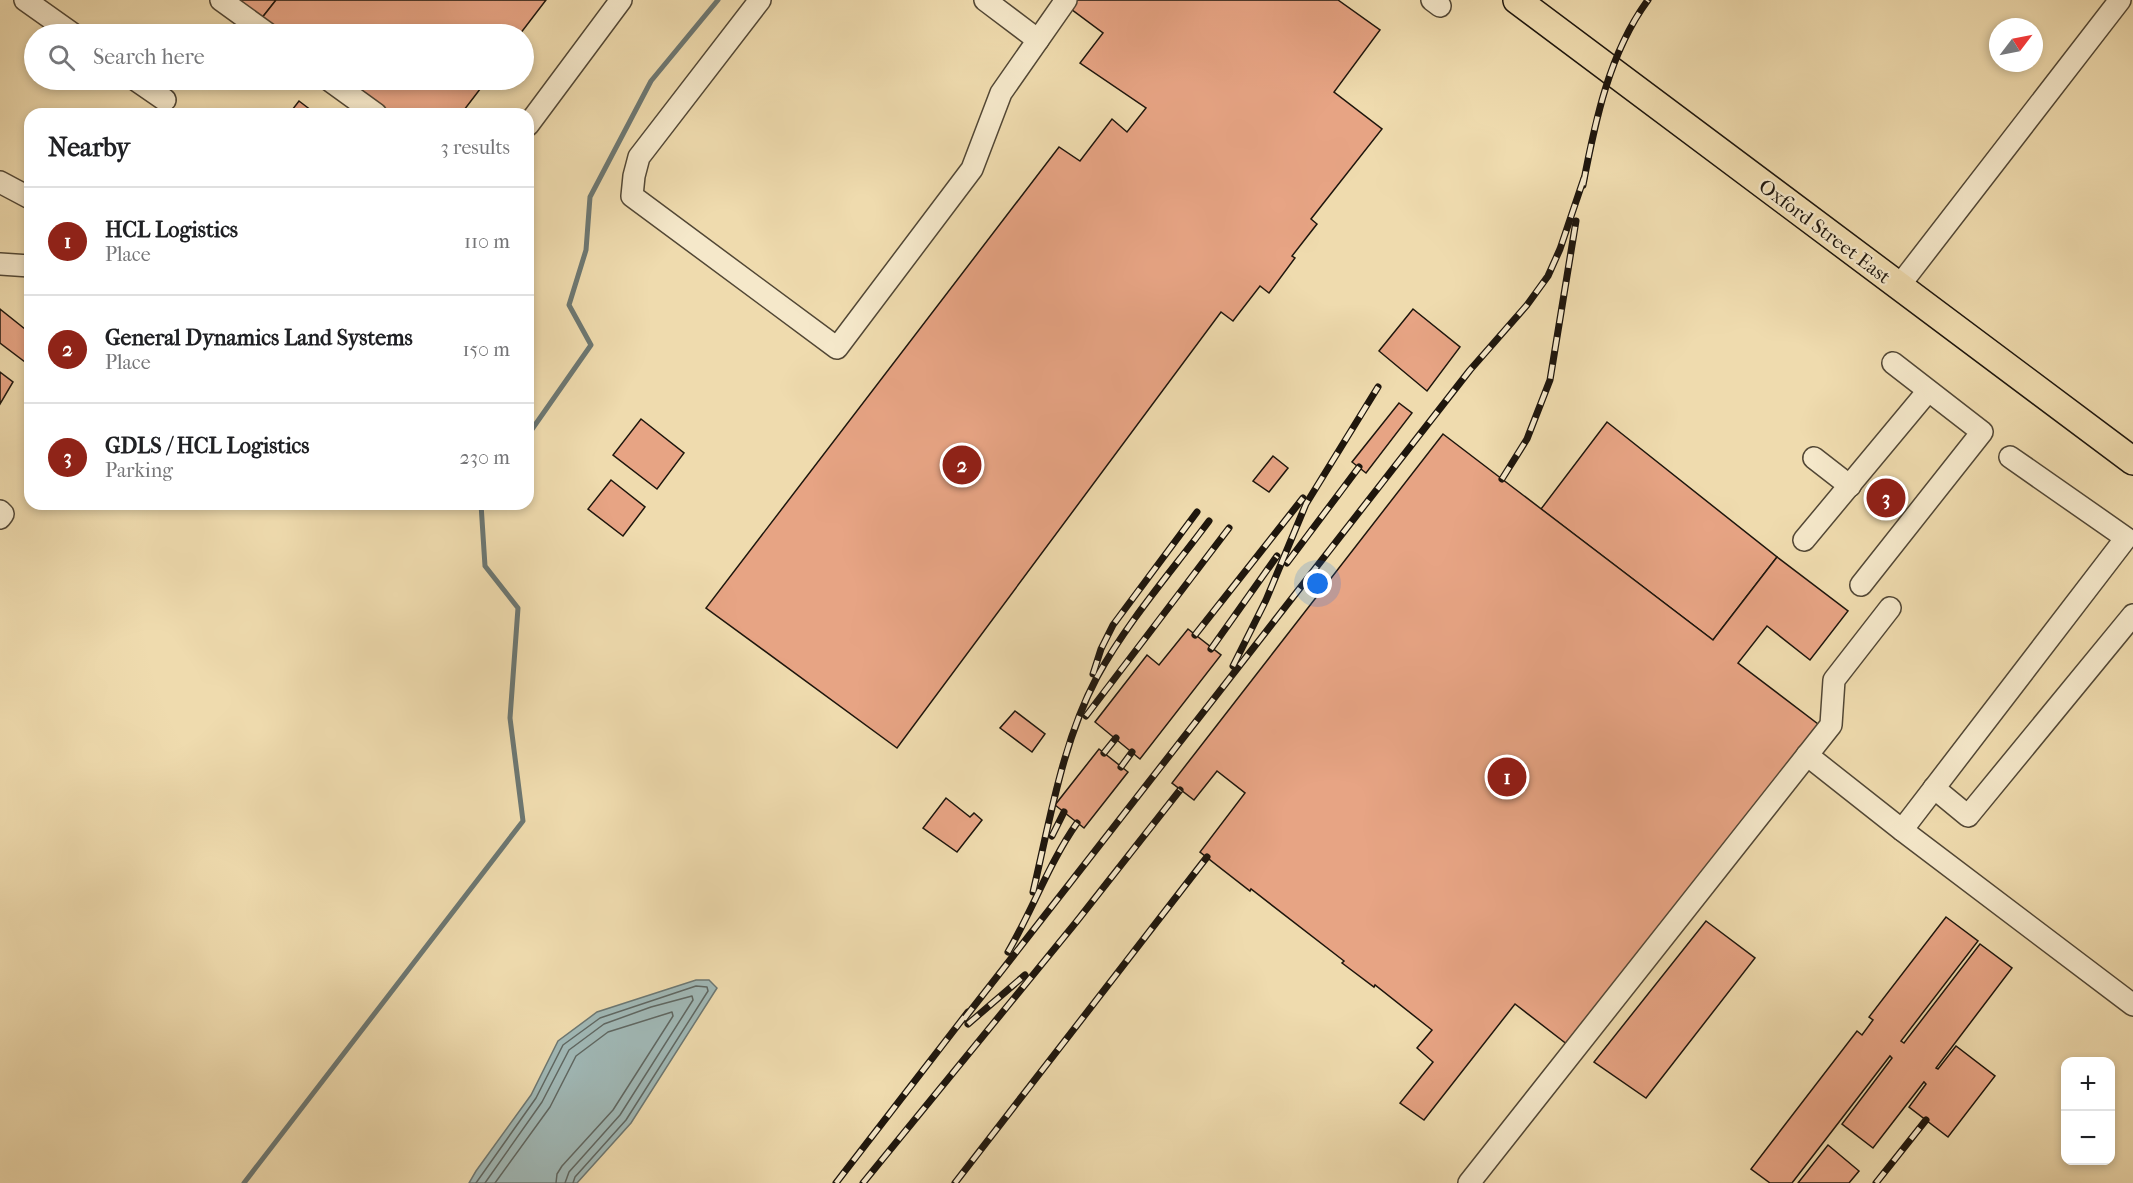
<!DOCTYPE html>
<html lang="en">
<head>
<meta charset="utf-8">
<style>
	:root { --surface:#fff; --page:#f2f2f2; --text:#202124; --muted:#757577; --line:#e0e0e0; --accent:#8f2418 }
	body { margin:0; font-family:"IM FELL French Canon",serif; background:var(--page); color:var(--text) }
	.controls { position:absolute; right:18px; bottom:18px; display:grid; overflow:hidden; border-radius:12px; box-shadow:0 3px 9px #0003 }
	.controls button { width:54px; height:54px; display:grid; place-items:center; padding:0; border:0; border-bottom:2px solid var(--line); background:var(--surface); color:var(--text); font:30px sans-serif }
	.compass { position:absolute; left:1989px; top:18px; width:54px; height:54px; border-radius:50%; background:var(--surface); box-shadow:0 3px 9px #0003; rotate:58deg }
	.you { position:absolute; left:1318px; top:584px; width:21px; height:21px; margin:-15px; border:4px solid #fff; border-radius:50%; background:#1a73e8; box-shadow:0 0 0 9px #1a73e833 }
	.badge { display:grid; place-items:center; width:39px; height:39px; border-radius:50%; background:var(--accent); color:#fff; font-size:20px; font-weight:700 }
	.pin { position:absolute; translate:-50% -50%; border:3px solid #fff; box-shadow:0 2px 6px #0006 }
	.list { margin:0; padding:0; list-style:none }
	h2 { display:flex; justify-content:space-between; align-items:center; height:78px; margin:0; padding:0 24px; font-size:26px }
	h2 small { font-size:20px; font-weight:400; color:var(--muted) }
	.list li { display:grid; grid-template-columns:39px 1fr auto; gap:18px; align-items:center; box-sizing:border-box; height:108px; padding:0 24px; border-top:2px solid var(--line) }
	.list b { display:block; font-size:22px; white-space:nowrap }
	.list p { margin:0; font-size:20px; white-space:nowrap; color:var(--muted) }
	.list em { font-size:20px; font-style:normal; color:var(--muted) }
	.icon { flex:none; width:33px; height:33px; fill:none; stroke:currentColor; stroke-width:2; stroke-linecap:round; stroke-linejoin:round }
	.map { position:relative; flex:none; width:2133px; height:1183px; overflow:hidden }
	.search { position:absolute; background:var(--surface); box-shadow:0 3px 9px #0003; left:24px; top:24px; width:510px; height:66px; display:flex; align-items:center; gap:15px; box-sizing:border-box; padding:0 21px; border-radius:33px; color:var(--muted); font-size:22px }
	.panel { position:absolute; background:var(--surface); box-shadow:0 3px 9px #0003; left:24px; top:108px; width:510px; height:402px; border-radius:18px }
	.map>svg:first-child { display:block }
</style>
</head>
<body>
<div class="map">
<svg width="2133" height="1183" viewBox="0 0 2133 1183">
	<rect width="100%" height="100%" fill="#efdbae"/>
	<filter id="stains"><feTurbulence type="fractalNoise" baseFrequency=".00333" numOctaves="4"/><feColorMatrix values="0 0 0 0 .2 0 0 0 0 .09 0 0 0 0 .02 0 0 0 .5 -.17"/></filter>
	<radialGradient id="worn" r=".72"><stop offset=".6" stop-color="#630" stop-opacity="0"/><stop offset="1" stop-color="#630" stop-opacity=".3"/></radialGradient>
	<path fill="#a0b8b6" stroke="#6c7772" stroke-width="1.5" d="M696,980H709L717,988L631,1123L577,1183H469L476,1171L531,1095L558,1041L597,1012Z"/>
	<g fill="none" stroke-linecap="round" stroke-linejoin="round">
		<g stroke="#5f6762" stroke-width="1.5">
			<path d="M476,1183L536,1098L563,1045L600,1018L696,986L707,987L708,991L626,1120L575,1177L573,1183"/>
			<path d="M485,1183L542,1102L569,1050L604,1024L651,1007L692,996L693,1000L620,1115L569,1172L565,1183"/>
			<path d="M495,1183L550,1107L576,1056L608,1032L672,1012L673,1016L613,1110L562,1166L557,1174L556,1183"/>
		</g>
		<g stroke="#6c7772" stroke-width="5">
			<path d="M528,435L591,345L569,305L586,250L590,197L651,81L718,0"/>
			<path d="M244,1183L523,821L510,718L518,608L485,566L481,504"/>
		</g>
	</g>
	<g fill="#e7a484" stroke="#1e160d" stroke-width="1.5">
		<path d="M236,0H276L261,19Z"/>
		<path d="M276,0H546L520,34H281L261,19Z"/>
		<path d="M1072,0H1338L1380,30L1334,92L1382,129L1311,219L1317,224L1292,256L1295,258L1269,293L1260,286L1233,321L1221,312L897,748L706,608L1059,147L1080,161L1112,119L1127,132L1146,108L1080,63L1103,33L1067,6Z"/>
		<path d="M342,80H487L461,114H389Z"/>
		<path d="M299,101L316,114H289Z"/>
		<path d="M0,309L25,329L30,323V355L25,362L0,343Z"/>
		<path d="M1413,309L1460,347L1427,391L1379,351Z"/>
		<path d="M0,372L13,382L0,404Z"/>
		<path d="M1399,403L1412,413L1366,473L1352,462Z"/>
		<path d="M641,419L684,453L657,489L613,455Z"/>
		<path d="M1607,422L1777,557L1713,640L1541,509Z"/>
		<path d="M1443,434L1713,640L1777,557L1848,611L1810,660L1767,626L1738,663L1818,724L1807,755L1568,1045L1515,1004L1424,1120L1400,1103L1433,1062L1417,1048L1432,1030L1375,985L1374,987L1342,963L1344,961L1251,889L1250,891L1200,852L1245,793L1217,771L1194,800L1172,783Z"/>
		<path d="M1273,456L1288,468L1269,492L1253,481Z"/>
		<path d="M611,480L645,507L623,536L588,509Z"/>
		<path d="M1188,629L1221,655L1140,759L1095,722L1147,655L1159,665Z"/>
		<path d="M1015,711L1045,734L1032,752L1000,728Z"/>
		<path d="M1099,749L1128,772L1084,828L1055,805Z"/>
		<path d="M946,798L970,817L974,813L982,820L957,852L923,828Z"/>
		<path d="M1946,917L1978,941L1901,1041L1904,1043L1980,944L2012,968L1936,1068L1938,1069L1956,1046L1995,1076L1948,1137L1909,1107L1926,1084L1924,1082L1873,1148L1842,1124L1892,1058L1890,1056L1792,1183H1770L1751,1169L1857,1031L1862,1035L1873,1020L1869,1017Z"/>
		<path d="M1706,921L1755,958L1646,1098L1594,1062Z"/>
		<path d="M1828,1145L1859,1171L1849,1183H1798Z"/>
	</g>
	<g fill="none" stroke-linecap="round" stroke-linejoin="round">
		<defs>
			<g id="minor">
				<path d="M25,0L73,34"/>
				<path d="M221,0L268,34"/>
				<path d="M760,0L639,157L634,176L632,196L837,348L972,169L1001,93L1066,0"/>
				<path d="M985,0L1038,40"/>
				<path d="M1432,0L1440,6"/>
				<path d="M136,80L165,100"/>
				<path d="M329,80L376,114"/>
				<path d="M528,125L621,0"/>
				<path d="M0,182L30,198"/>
				<path d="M0,264L30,266"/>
				<path d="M1899,286L2120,0"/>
				<path d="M1814,458L1850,486"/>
				<path d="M0,511L3,514L0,518"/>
				<path d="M1804,540L1928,391"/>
				<path d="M1861,585L1982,432L1893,363"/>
				<path d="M1807,755L1902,830L2133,1005"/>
				<path d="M1934,788L1968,816L2133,615"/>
				<path d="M1902,830L2126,538L2010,457"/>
				<path d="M1469,1183L1831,725L1834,680L1890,608"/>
			</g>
			<path id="major" d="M1517,0L2133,461"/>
		</defs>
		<use href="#minor" stroke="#524735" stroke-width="24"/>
		<use href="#major" stroke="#1e160d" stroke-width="30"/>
		<use href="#minor" stroke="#f5e8ca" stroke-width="21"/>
		<use href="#major" stroke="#efdbae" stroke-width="27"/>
		<defs>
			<g id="rail">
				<path d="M1583,185C1595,122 1609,53 1648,0"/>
				<path d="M1502,479L1527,439L1550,380L1576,221"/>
				<path d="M1287,563L1359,467"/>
				<path d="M1195,635L1303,498"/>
				<path d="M1211,649L1277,556"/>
				<path d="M1233,666L1266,600L1306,504L1378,387"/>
				<path d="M1093,674L1101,649L1113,625L1197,512"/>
				<path d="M1086,716L1229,528"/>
				<path d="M1104,753L1116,738"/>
				<path d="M1121,767L1132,752"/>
				<path d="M1052,836L1064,812"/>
				<path d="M1033,892C1050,820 1062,743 1097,677C1128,621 1171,572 1209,521"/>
				<path d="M1008,952C1033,909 1049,863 1077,823"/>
				<path d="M964,1019L1470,370L1527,305L1548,276L1560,249L1584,178"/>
				<path d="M968,1024L1025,975"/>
				<path d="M836,1183L968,1012"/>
				<path d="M863,1183L1077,921L1180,790"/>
				<path d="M955,1183L1207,857"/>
				<path d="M1876,1183L1926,1120"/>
			</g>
		</defs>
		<use href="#rail" stroke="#1e160d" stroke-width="7"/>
		<use href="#rail" stroke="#f5e8ca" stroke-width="4.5" stroke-dasharray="14" stroke-linecap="butt"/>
	</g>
	<g text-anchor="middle" stroke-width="4.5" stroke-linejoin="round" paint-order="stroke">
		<g font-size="20" fill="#1e160d" stroke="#f5e8ca">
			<text transform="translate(1825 231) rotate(37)" y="7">Oxford Street East</text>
		</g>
	</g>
	<rect width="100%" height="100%" filter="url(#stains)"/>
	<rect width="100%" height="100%" fill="url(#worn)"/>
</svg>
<div class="controls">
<button>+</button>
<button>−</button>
</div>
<svg class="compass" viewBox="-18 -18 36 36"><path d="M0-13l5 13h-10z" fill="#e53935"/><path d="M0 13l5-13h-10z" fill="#757577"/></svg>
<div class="you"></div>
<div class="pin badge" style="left:1507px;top:777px">1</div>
<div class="pin badge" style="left:962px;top:465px">2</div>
<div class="pin badge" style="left:1886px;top:498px">3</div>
<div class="search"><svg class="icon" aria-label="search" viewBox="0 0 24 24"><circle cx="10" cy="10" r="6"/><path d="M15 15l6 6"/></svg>Search here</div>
<section class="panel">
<h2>Nearby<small>3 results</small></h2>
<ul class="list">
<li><span class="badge">1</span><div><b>HCL Logistics</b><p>Place</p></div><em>110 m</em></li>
<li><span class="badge">2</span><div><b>General Dynamics Land Systems</b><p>Place</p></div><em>150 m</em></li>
<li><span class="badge">3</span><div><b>GDLS / HCL Logistics</b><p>Parking</p></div><em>230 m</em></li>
</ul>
</section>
</div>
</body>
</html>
